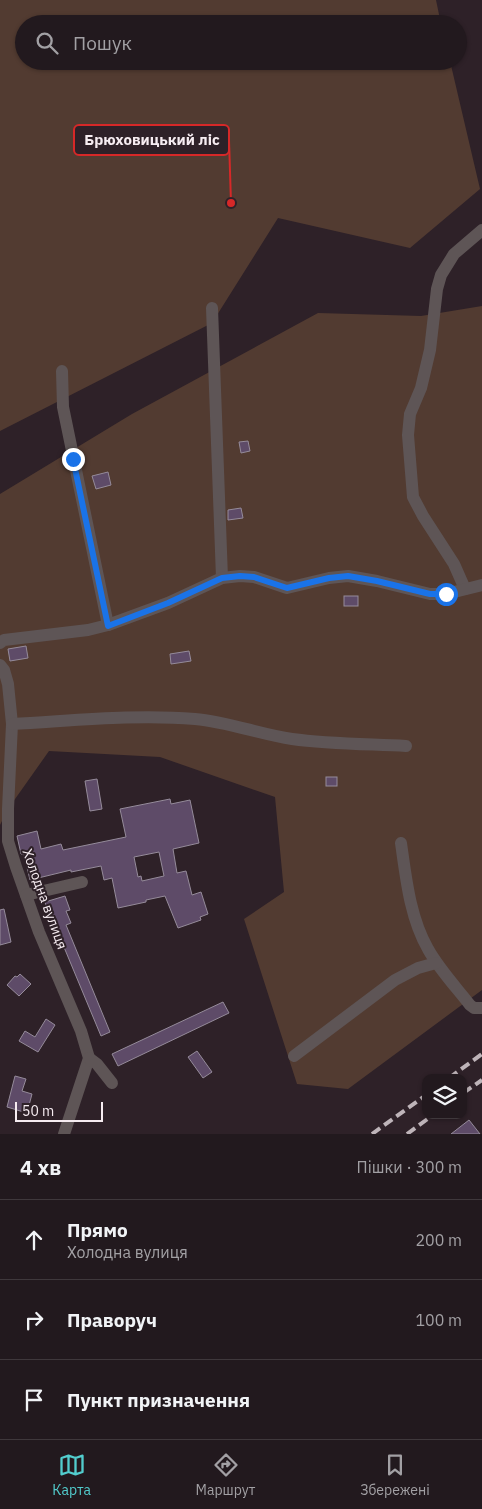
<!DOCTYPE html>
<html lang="uk">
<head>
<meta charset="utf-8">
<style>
	:root { --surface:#22191e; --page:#2e262b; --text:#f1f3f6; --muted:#a2a0a4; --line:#3f383c; --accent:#52cdce }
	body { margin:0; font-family:"IBM Plex Sans",sans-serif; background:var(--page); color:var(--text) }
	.controls { position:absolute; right:15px; bottom:15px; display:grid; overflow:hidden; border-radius:10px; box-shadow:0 1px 4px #0004 }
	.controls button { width:45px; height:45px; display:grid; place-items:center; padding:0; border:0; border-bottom:1px solid var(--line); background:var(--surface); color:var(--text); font:25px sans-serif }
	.scale { position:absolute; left:15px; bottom:12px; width:88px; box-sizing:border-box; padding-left:5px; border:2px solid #f6ecf1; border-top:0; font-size:14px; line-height:18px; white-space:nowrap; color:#f6ecf1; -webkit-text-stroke:4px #2e2128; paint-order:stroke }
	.stop { position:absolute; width:15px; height:15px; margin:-11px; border:4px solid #1a73e8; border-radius:50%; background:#fff }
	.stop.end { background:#1a73e8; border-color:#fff; box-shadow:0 1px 5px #0008 }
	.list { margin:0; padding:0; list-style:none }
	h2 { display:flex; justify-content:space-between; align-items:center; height:65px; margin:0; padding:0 20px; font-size:21px }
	h2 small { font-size:16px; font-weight:400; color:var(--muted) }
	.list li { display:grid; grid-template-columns:32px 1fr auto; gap:15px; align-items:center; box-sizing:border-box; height:80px; padding:0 20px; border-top:1px solid var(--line) }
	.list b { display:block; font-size:19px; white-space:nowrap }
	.list p { margin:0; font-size:16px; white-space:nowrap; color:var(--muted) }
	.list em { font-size:16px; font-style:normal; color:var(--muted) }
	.icon { flex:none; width:28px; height:28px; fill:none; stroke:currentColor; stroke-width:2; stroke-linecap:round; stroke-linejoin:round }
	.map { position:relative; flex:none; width:482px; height:1134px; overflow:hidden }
	.search { position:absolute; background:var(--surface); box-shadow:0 1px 4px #0004; left:15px; right:15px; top:15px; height:55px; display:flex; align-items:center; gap:12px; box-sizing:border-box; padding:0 18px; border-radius:28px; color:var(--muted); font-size:19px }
	.sheet { height:305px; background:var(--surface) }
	nav { display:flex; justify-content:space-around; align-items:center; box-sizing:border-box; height:70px; border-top:1px solid var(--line); background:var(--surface); font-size:14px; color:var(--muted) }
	nav a { display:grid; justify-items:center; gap:2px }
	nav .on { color:var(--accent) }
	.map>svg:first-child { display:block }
</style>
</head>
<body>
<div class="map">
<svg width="482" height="1134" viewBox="0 0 482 1134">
	<rect width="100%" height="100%" fill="#2e2128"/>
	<g fill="#523b31">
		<path d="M0,0H436L441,24H24V61H450L480,189L410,248L278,218L212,323L0,431Z"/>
		<path d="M482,306V990L348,1089L297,1084L244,919L284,892L275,797L160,757L49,751L8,809L0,825V494L132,414L318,313L421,316Z"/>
	</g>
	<g fill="#5e4b68" stroke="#958b9a" fill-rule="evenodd">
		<path d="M248,441L250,451L241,453L239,442Z"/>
		<path d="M108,472L111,485L96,489L92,476Z"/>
		<path d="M241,508L243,518L228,520V510Z"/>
		<rect x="344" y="596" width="14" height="10"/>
		<path d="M26,646L28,658L10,661L8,649Z"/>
		<path d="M189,651L191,661L171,664L170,654Z"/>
		<rect x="326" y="777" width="11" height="9"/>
		<path d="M97,779L102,809L90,811L85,781Z"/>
		<path d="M170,799L171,804L190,800L199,843L173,849L177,873L186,871L192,895L201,892L208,914L200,917L201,920L178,928L165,896L146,900V902L118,908L112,878L104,880L101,866L71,872V870L30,880L24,854H21L17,836L37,831L41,849L61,844L63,850L126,837L120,809ZM159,852L164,876L142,881L141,876L138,877L134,857Z"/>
		<path d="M65,896L70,910L66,911L71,923L66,925L110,1032L101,1036L51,916H49L45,902Z"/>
		<path d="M4,909L11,942L0,945V910Z"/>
		<path d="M20,974L31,984L19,996L7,985L15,976L17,977Z"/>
		<path d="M223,1002L229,1013L118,1066L112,1054Z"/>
		<path d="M46,1019L55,1025L38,1052L19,1041L25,1031L35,1037Z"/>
		<path d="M197,1051L212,1072L203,1078L188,1057Z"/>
		<path d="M15,1076L26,1079L22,1091L32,1094L27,1113L7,1107Z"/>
		<path d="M469,1120L480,1134H451Z"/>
	</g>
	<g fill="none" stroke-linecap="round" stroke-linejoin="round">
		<g stroke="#5e5556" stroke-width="12">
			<path d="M212,308L222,578"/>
			<path d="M62,371L63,407L108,625"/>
			<path d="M465,589L454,564L423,516L413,497L408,435L410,414L421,388L430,350L437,289L441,275L454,254L482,230"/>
			<path d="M0,643L4,640L88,630L108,625L168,603L222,578L240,576L254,577L287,588L329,578L348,576L377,581L430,594H446L482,585"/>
			<path d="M0,665L4,670L8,684L12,724L8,809V841L16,867L39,932L81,1031L89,1058L64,1134"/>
			<path d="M12,724C72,721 134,714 195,719C228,722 259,734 292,739C329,744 368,744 406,746"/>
			<path d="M401,843C406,878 410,918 428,949C439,969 456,987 470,1005L474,1008H482"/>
			<path d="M26,895L82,882"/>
			<path d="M294,1056L395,980L418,968L436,963"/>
			<path d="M89,1058L97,1064L112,1083"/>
		</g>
		<g stroke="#beb4b9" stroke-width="4" stroke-dasharray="10 5" stroke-linecap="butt">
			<path d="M449,1078L482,1054"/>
			<path d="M463,1093L482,1080"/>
			<path d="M372,1134L426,1095"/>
			<path d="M407,1134L433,1115"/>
		</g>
	</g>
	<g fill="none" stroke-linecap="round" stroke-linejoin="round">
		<path stroke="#1a73e8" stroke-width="6" d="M73,459L108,626L168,603L222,578L240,576L254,577L287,588L329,578L348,576L377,581L430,594H446"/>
	</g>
	<g text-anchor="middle" stroke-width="4" stroke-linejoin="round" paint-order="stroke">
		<g font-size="14" fill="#f6ecf1" stroke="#2e2128">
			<text transform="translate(45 899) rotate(70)" y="5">Холодна вулиця</text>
		</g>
	</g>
	<path fill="none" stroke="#d62828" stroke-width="2" d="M231 203L229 140"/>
	<circle fill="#d62828" stroke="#2e2128" stroke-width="2" cx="231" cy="203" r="5"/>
	<rect fill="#2e2128" stroke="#d62828" stroke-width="2" x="74" y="125" width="155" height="30" rx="5"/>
	<g font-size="15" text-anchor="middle" font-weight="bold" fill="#f6ecf1">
		<text x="152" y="145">Брюховицький ліс</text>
	</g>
</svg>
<div class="controls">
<button><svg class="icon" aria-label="layers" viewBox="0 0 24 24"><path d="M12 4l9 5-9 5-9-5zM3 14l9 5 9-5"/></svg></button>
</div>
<div class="scale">50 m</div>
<div class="stop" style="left:446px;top:594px"></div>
<div class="stop end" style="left:73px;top:459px"></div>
<div class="search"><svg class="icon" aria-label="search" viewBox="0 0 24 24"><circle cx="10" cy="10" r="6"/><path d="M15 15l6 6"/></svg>Пошук</div>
</div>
<section class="sheet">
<h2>4 хв<small>Пішки · 300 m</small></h2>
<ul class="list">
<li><svg class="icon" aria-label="ahead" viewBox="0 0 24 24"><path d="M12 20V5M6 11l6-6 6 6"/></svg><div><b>Прямо</b><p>Холодна вулиця</p></div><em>200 m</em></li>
<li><svg class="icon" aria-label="right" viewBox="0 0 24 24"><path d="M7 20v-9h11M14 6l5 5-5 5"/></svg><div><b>Праворуч</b></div><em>100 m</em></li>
<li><svg class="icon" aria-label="arrive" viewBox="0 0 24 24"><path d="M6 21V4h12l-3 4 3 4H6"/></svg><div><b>Пункт призначення</b></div></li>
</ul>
</section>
<nav>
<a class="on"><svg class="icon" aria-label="map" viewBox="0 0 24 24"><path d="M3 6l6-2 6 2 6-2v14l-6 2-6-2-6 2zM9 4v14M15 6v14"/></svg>Карта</a>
<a><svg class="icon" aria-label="directions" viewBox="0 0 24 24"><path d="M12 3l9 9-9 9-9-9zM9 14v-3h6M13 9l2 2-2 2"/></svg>Маршрут</a>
<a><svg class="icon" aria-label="saved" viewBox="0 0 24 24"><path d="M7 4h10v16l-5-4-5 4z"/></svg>Збережені</a>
</nav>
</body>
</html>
